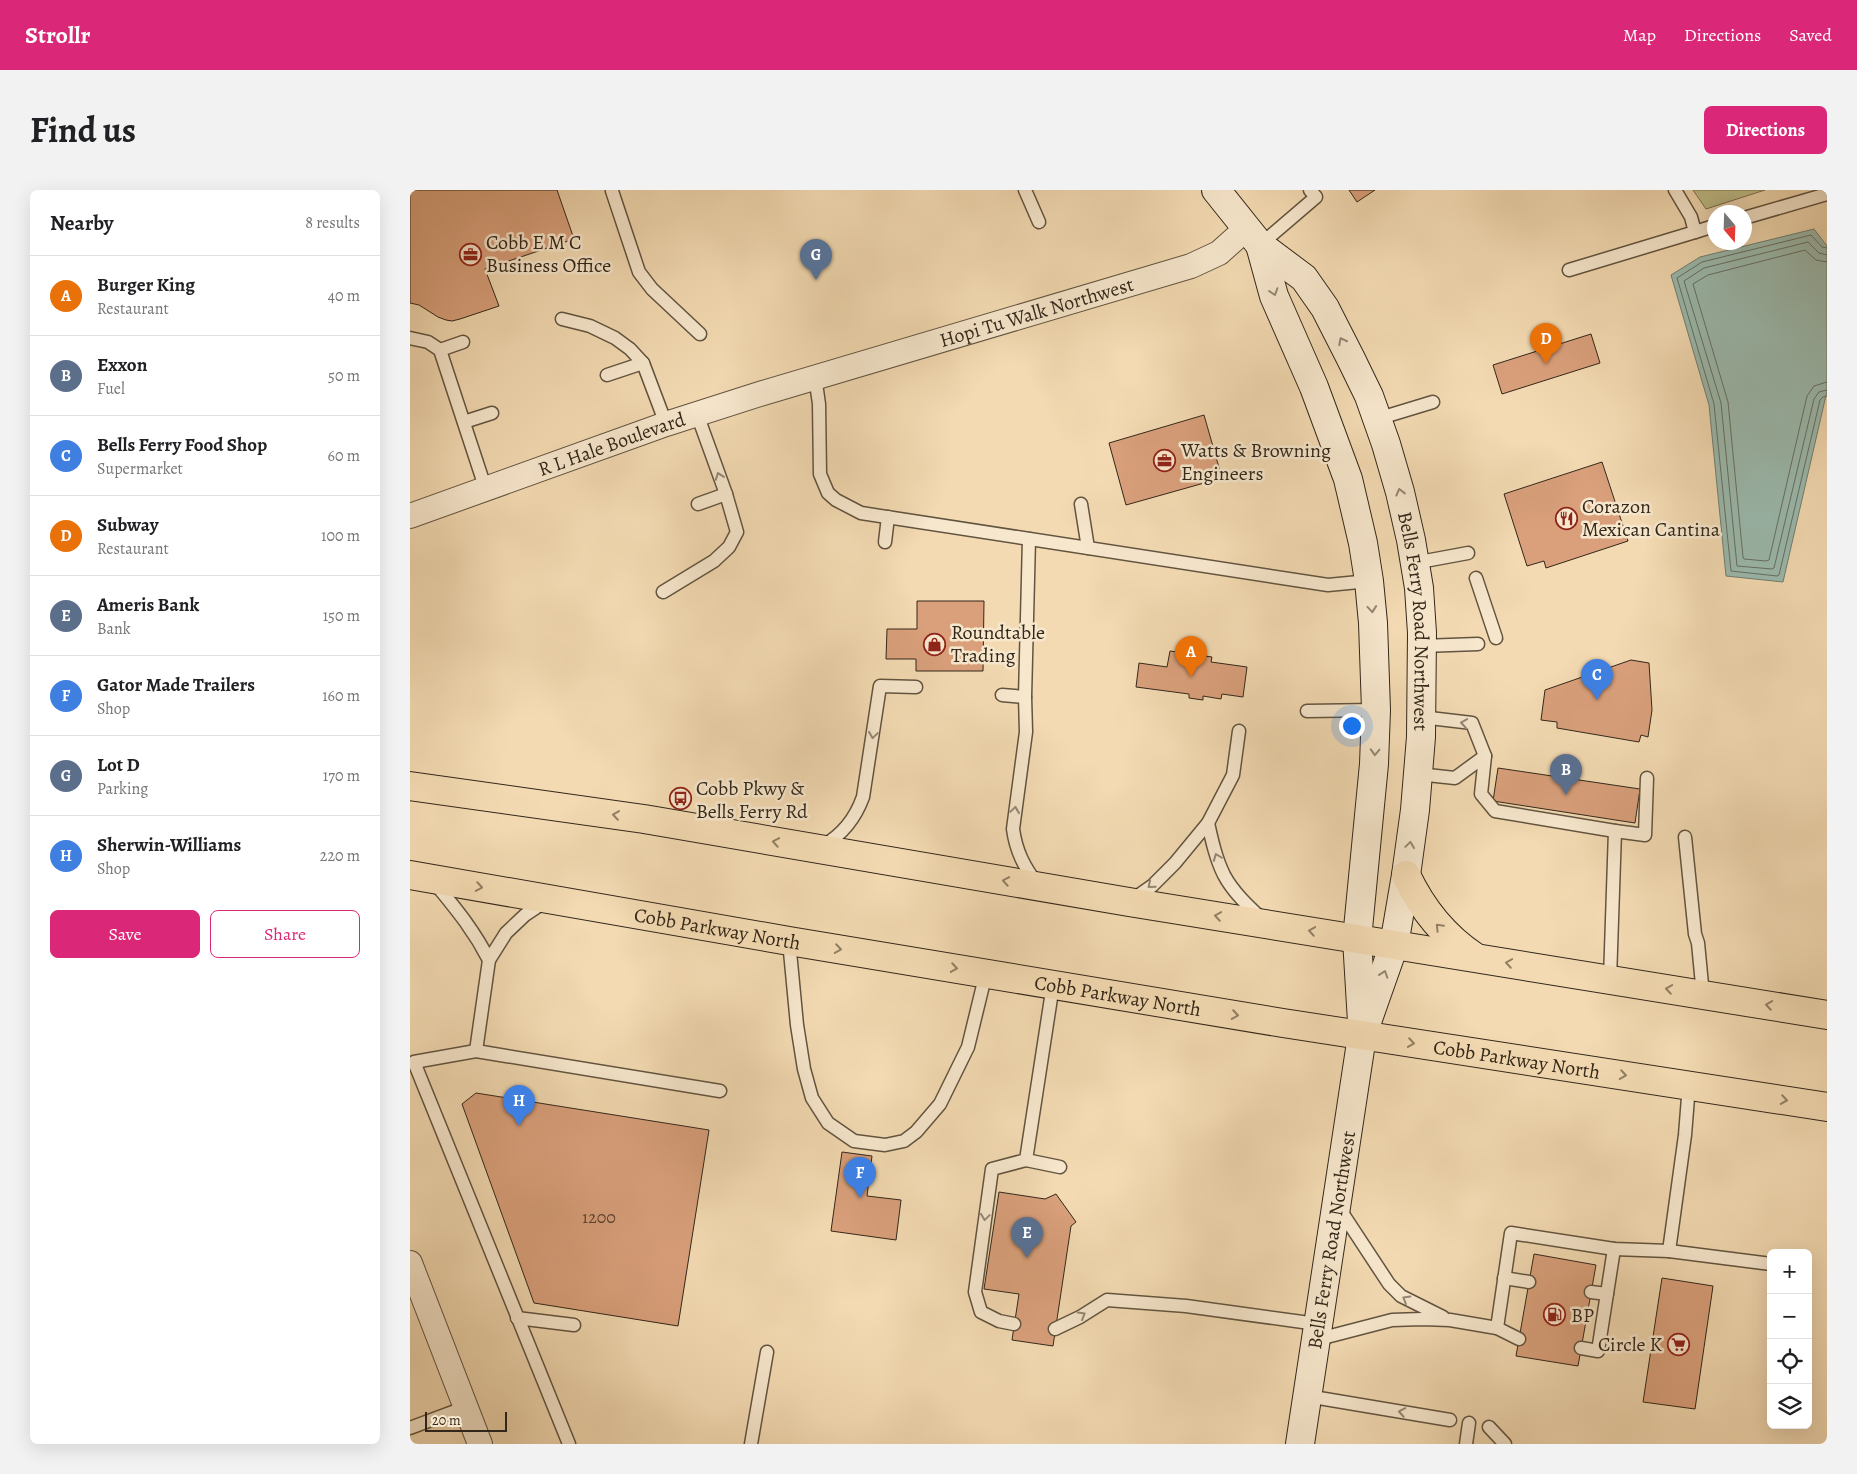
<!DOCTYPE html>
<html lang="en">
<head>
<meta charset="utf-8">
<style>
	:root { --surface:#fff; --page:#f2f2f2; --text:#202124; --muted:#757577; --line:#e0e0e0; --accent:#db2777 }
	body { margin:0; font-family:Alegreya,serif; background:var(--page); color:var(--text) }
	.controls { position:absolute; right:15px; bottom:15px; display:grid; overflow:hidden; border-radius:8px; box-shadow:0 5px 20px #0002 }
	.controls button { width:45px; height:45px; display:grid; place-items:center; padding:0; border:0; border-bottom:1px solid var(--line); background:var(--surface); color:var(--text); font:25px sans-serif }
	.compass { position:absolute; left:1297px; top:15px; width:45px; height:45px; border-radius:50%; background:var(--surface); box-shadow:0 5px 20px #0002; rotate:161deg }
	.scale { position:absolute; left:15px; bottom:12px; width:82px; box-sizing:border-box; padding-left:5px; border:2px solid #32271a; border-top:0; font-size:14px; line-height:18px; white-space:nowrap; color:#32271a; -webkit-text-stroke:4px #f7e7cd; paint-order:stroke }
	.you { position:absolute; left:941px; top:535px; width:18px; height:18px; margin:-12px; border:4px solid #fff; border-radius:50%; background:#1a73e8; box-shadow:0 0 0 8px #1a73e833 }
	.badge { display:grid; place-items:center; width:32px; height:32px; border-radius:50%; background:var(--accent); color:#fff; font-size:16px; font-weight:700 }
	.pin { position:absolute; translate:-50% -41px; filter:drop-shadow(0 1px 2px #0008) }
	.pin::after { content:''; position:absolute; top:26px; width:18px; height:15px; background:inherit; clip-path:polygon(0 0,100% 0,50% 100%) }
	.list { margin:0; padding:0; list-style:none }
	h2 { display:flex; justify-content:space-between; align-items:center; height:65px; margin:0; padding:0 20px; font-size:21px }
	h2 small { font-size:16px; font-weight:400; color:var(--muted) }
	.list li { display:grid; grid-template-columns:32px 1fr auto; gap:15px; align-items:center; box-sizing:border-box; height:80px; padding:0 20px; border-top:1px solid var(--line) }
	.list b { display:block; font-size:19px; white-space:nowrap }
	.list p { margin:0; font-size:16px; white-space:nowrap; color:var(--muted) }
	.list em { font-size:16px; font-style:normal; color:var(--muted) }
	.actions { display:flex; gap:10px; padding:15px 20px }
	.actions a { flex:1; padding:11px 0; border:1px solid var(--accent); border-radius:8px; text-align:center; font-size:18px; color:var(--accent) }
	.actions .main { background:var(--accent); color:#fff }
	.icon { flex:none; width:28px; height:28px; fill:none; stroke:currentColor; stroke-width:2; stroke-linecap:round; stroke-linejoin:round }
	.map { position:relative; flex:none; width:1417px; height:1254px; overflow:hidden; border-radius:8px }
	header { display:flex; align-items:center; gap:30px; box-sizing:border-box; height:70px; padding:0 25px; background:var(--accent); color:#fff }
	header strong { font-size:24px }
	nav { display:flex; gap:28px; margin-inline-start:auto; font-size:18px }
	.intro { display:flex; align-items:center; justify-content:space-between; box-sizing:border-box; height:120px; padding:0 30px }
	h1 { margin:0; font-size:35px }
	.button { padding:12px 22px; border-radius:8px; background:var(--accent); color:#fff; font-size:18px; font-weight:700 }
	main { display:flex; gap:30px; padding:0 30px }
	aside { flex:1; background:var(--surface); border-radius:8px; box-shadow:0 5px 20px #0002 }
	.map>svg:first-child { display:block }
</style>
</head>
<body>
<header>
<strong>Strollr</strong>
<nav><a>Map</a><a>Directions</a><a>Saved</a></nav>
</header>
<div class="intro"><h1>Find us</h1><a class="button">Directions</a></div>
<main>
<aside>
<h2>Nearby<small>8 results</small></h2>
<ul class="list">
<li><span class="badge" style="background:#e8710a">A</span><div><b>Burger King</b><p>Restaurant</p></div><em>40 m</em></li>
<li><span class="badge" style="background:#5c6f8a">B</span><div><b>Exxon</b><p>Fuel</p></div><em>50 m</em></li>
<li><span class="badge" style="background:#3f7fe0">C</span><div><b>Bells Ferry Food Shop</b><p>Supermarket</p></div><em>60 m</em></li>
<li><span class="badge" style="background:#e8710a">D</span><div><b>Subway</b><p>Restaurant</p></div><em>100 m</em></li>
<li><span class="badge" style="background:#5c6f8a">E</span><div><b>Ameris Bank</b><p>Bank</p></div><em>150 m</em></li>
<li><span class="badge" style="background:#3f7fe0">F</span><div><b>Gator Made Trailers</b><p>Shop</p></div><em>160 m</em></li>
<li><span class="badge" style="background:#5c6f8a">G</span><div><b>Lot D</b><p>Parking</p></div><em>170 m</em></li>
<li><span class="badge" style="background:#3f7fe0">H</span><div><b>Sherwin-Williams</b><p>Shop</p></div><em>220 m</em></li>
</ul>
<div class="actions"><a class="main">Save</a><a>Share</a></div>
</aside>
<div class="map">
<svg width="1417" height="1254" viewBox="0 0 1417 1254">
	<rect width="100%" height="100%" fill="#f3dab2"/>
	<filter id="stains"><feTurbulence type="fractalNoise" baseFrequency=".004" numOctaves="4"/><feColorMatrix values="0 0 0 0 .2 0 0 0 0 .09 0 0 0 0 .02 0 0 0 .5 -.17"/></filter>
	<radialGradient id="worn" r=".72"><stop offset=".6" stop-color="#630" stop-opacity="0"/><stop offset="1" stop-color="#630" stop-opacity=".3"/></radialGradient>
	<path fill="#c1be88" stroke="#7a7251" d="M1283,0H1355L1296,19Z"/>
	<path fill="#9bbaae" stroke="#717f73" d="M1404,39L1417,56V201L1373,392L1316,386L1299,215L1261,85L1290,67Z"/>
	<g fill="none" stroke-linecap="round" stroke-linejoin="round">
		<g stroke="#667064" stroke-width="1">
			<path d="M1417,58L1412,57L1401,45L1292,72L1267,88L1304,214L1321,381L1367,386L1369,385L1410,210L1413,207L1417,206"/>
			<path d="M1417,65L1409,63L1398,52L1294,78L1274,91L1311,213L1327,376L1362,379L1364,378L1404,209L1409,202L1417,200"/>
			<path d="M1417,72L1406,70L1395,60L1298,85L1283,94L1318,212L1333,367L1334,369L1356,371L1359,370L1397,206L1404,196L1417,192"/>
		</g>
	</g>
	<g fill="#d9a07b" stroke="#32271a">
		<path d="M0,0H147L164,49L75,79L89,116L50,129L42,131L36,130L28,127L9,115L0,113Z"/>
		<path d="M939,0H965L947,12Z"/>
		<path d="M1181,144L1190,173L1092,204L1083,175Z"/>
		<path d="M794,225L812,288L716,315L699,253Z"/>
		<path d="M1192,272L1218,351L1136,378L1134,371L1117,376L1094,304Z"/>
		<path d="M507,411H574L573,481H506V469H476L477,439H507Z"/>
		<path d="M760,461L802,467L801,472L837,477L833,507L812,504L811,509L793,506V510L779,508V504L726,497L729,473L757,477Z"/>
		<path d="M1221,470L1239,473L1242,520L1238,547L1231,545L1229,552L1147,538V532L1131,530L1135,500Z"/>
		<path d="M1088,578L1230,599L1225,633L1083,611Z"/>
		<path d="M66,903L299,940L268,1136L124,1113L52,914Z"/>
		<path d="M432,962L462,966L457,1006L491,1010L486,1050L421,1041Z"/>
		<path d="M589,1002L635,1009L646,1004L666,1032L661,1036L643,1156L602,1150L609,1104L574,1099Z"/>
		<path d="M1124,1064L1186,1075L1168,1176L1106,1166Z"/>
		<path d="M1252,1088L1303,1096L1285,1219L1233,1212Z"/>
	</g>
	<g fill="none" stroke-linecap="round" stroke-linejoin="round">
		<defs>
			<g id="lane">
				<path d="M615,0L629,32"/>
				<path d="M202,1L229,82L242,99L290,144"/>
				<path d="M1334,28L1417,4"/>
				<path d="M1285,42L1304,36"/>
				<path d="M850,55L906,7L900,0"/>
				<path d="M1159,80L1285,42L1281,27L1265,0"/>
				<path d="M152,129L180,136L205,148L220,159L233,173L256,234"/>
				<path d="M0,148L18,152L30,160L76,300"/>
				<path d="M30,160L53,152"/>
				<path d="M197,185L233,173"/>
				<path d="M405,186L409,214L410,284L418,303L426,310L451,323L918,395L959,391"/>
				<path d="M287,224L316,304L288,314"/>
				<path d="M967,229L1023,212"/>
				<path d="M54,232L82,223"/>
				<path d="M671,314L678,358"/>
				<path d="M619,349L615,507L616,542L603,639C606,661 614,677 628,695"/>
				<path d="M475,352L478,327"/>
				<path d="M1004,373L1058,363"/>
				<path d="M1066,388L1086,448"/>
				<path d="M253,402L304,371L319,357L327,342L316,304"/>
				<path d="M1012,456L1068,454"/>
				<path d="M592,505L615,507"/>
				<path d="M897,521L966,520"/>
				<path d="M1011,527L1062,533L1075,566L1071,604L1085,621L1205,641L1200,789"/>
				<path d="M1008,584L1045,588L1075,566"/>
				<path d="M798,633C802,651 806,669 814,685C823,702 838,716 852,729"/>
				<path d="M1205,641L1235,645L1237,588"/>
				<path d="M1275,647L1285,744L1288,753L1293,805"/>
				<path d="M413,656C433,644 445,629 453,607L470,496L506,497"/>
				<path d="M24,692C46,719 63,739 79,770L96,743L115,725L136,711"/>
				<path d="M722,710L742,696L765,673L798,633L823,585L829,541"/>
				<path d="M379,751L387,835L394,879L402,908L418,933L444,951L475,955L494,951L506,942L530,914L558,857L576,783"/>
				<path d="M66,861L79,770"/>
				<path d="M616,970L650,977"/>
				<path d="M929,1018L979,1094L991,1106L1033,1127"/>
				<path d="M1259,1061L1275,945L1279,895"/>
				<path d="M1094,1088L1119,1092"/>
				<path d="M1181,1102L1197,1104"/>
				<path d="M107,1128L164,1135"/>
				<path d="M604,1134L589,1131L571,1122L565,1102L582,979L616,970L643,795"/>
				<path d="M1087,1138L1101,1043L1204,1059L1259,1061L1361,1074"/>
				<path d="M645,1139L670,1127L697,1110L776,1116L907,1134"/>
				<path d="M905,1150L982,1130L1012,1129L1040,1130L1087,1138L1109,1149"/>
				<path d="M1171,1158L1188,1161L1204,1059"/>
				<path d="M897,1206L1040,1230"/>
				<path d="M1079,1237L1095,1254"/>
				<path d="M0,1238L56,1217"/>
				<path d="M159,1254L4,872L66,861L310,901"/>
				<path d="M341,1254L357,1162"/>
				<path d="M1056,1254L1059,1233"/>
			</g>
			<g id="street">
				<path id="s1" d="M0,326L256,234L353,203L781,76L809,63L837,38"/>
				<path d="M0,1073L70,1254"/>
			</g>
			<g id="secondary">
				<path id="s2" d="M806,0L850,55L894,88L915,118L941,169L959,206L976,254L990,302L1001,350L1009,398L1012,443L1011,547L1005,620L996,685L984,755L952,846L890,1254"/>
				<path d="M850,55L864,106L904,197L938,289L953,353L959,391L963,433L966,520L964,574L947,749L952,832"/>
			</g>
			<g id="primary">
				<path d="M0,596L234,629L719,712L1417,825"/>
				<path id="s3" d="M0,685L379,751L873,833L1417,917"/>
				<path d="M996,685C1012,719 1033,746 1065,767"/>
			</g>
		</defs>
		<use href="#lane" stroke="#625440" stroke-width="15"/>
		<use href="#street" stroke="#625440" stroke-width="26"/>
		<use href="#secondary" stroke="#32271a" stroke-width="30"/>
		<use href="#primary" stroke="#32271a" stroke-width="30"/>
		<use href="#lane" stroke="#f7e7cd" stroke-width="12"/>
		<use href="#street" stroke="#f7e7cd" stroke-width="24"/>
		<use href="#secondary" stroke="#f7e7cd" stroke-width="28"/>
		<use href="#primary" stroke="#f3dab2" stroke-width="28"/>
	</g>
	<defs><path id="oneway-chevron" d="M-2-3.5L2.5 0L-2 3.5" fill="none" stroke-width="1.6" stroke-linecap="round" stroke-linejoin="round" transform="scale(1.25)"/></defs>
	<g stroke="#948774">
		<use href="#oneway-chevron" transform="translate(864 102) rotate(72)"/>
		<use href="#oneway-chevron" transform="translate(932 151) rotate(-117)"/>
		<use href="#oneway-chevron" transform="translate(309 286) rotate(-110)"/>
		<use href="#oneway-chevron" transform="translate(990 302) rotate(-104)"/>
		<use href="#oneway-chevron" transform="translate(962 419) rotate(85)"/>
		<use href="#oneway-chevron" transform="translate(1054 533) rotate(-171)"/>
		<use href="#oneway-chevron" transform="translate(463 545) rotate(98)"/>
		<use href="#oneway-chevron" transform="translate(965 562) rotate(92)"/>
		<use href="#oneway-chevron" transform="translate(605 620) rotate(-82)"/>
		<use href="#oneway-chevron" transform="translate(1000 655) rotate(-82)"/>
		<use href="#oneway-chevron" transform="translate(807 667) rotate(-111)"/>
		<use href="#oneway-chevron" transform="translate(741 695) rotate(140)"/>
		<use href="#oneway-chevron" transform="translate(974 784) rotate(-71)"/>
		<use href="#oneway-chevron" transform="translate(575 1027) rotate(98)"/>
		<use href="#oneway-chevron" transform="translate(996 1109) rotate(-149)"/>
		<use href="#oneway-chevron" transform="translate(672 1125) rotate(-30)"/>
		<use href="#oneway-chevron" transform="translate(992 1222) rotate(-170)"/>
	</g>
	<g stroke="#928066">
		<use href="#oneway-chevron" transform="translate(206 625) rotate(-172)"/>
		<use href="#oneway-chevron" transform="translate(366 652) rotate(-170)"/>
		<use href="#oneway-chevron" transform="translate(596 691) rotate(-170)"/>
		<use href="#oneway-chevron" transform="translate(69 697) rotate(10)"/>
		<use href="#oneway-chevron" transform="translate(808 726) rotate(-171)"/>
		<use href="#oneway-chevron" transform="translate(1029 737) rotate(-134)"/>
		<use href="#oneway-chevron" transform="translate(902 741) rotate(-171)"/>
		<use href="#oneway-chevron" transform="translate(428 759) rotate(9)"/>
		<use href="#oneway-chevron" transform="translate(1099 773) rotate(-171)"/>
		<use href="#oneway-chevron" transform="translate(544 778) rotate(9)"/>
		<use href="#oneway-chevron" transform="translate(1259 799) rotate(-171)"/>
		<use href="#oneway-chevron" transform="translate(1359 815) rotate(-171)"/>
		<use href="#oneway-chevron" transform="translate(825 825) rotate(9)"/>
		<use href="#oneway-chevron" transform="translate(1001 853) rotate(8)"/>
		<use href="#oneway-chevron" transform="translate(1213 885) rotate(9)"/>
		<use href="#oneway-chevron" transform="translate(1374 910) rotate(9)"/>
	</g>
	<defs>
		<symbol id="office-ring" viewBox="-11 -11 22 22"><circle r="9.5" fill="#f7e7cd" stroke="#8f2418" stroke-width="1.5"/><path d="M-6-3h4V-5.5h4V-3h4V5H-6ZM-1-4.5V-3h2v-1.5ZM-6 0V1H6V0Z" fill="#8f2418"/></symbol>
		<symbol id="restaurant-ring" viewBox="-11 -11 22 22"><circle r="9.5" fill="#f7e7cd" stroke="#8f2418" stroke-width="1.5"/><path d="M-5-6h1v4h1v-4h1v4h1v-4h1v5L-1.5 .5V6h-2V.5L-5-1ZM5-6V6H3V1.5H1.5Q1.5-4 5-6Z" fill="#8f2418"/></symbol>
		<symbol id="shop-ring" viewBox="-11 -11 22 22"><circle r="9.5" fill="#f7e7cd" stroke="#8f2418" stroke-width="1.5"/><path d="M-5-2.5h2.3a2.7 3.5 0 0 1 5.4 0H5L5.5 6h-11ZM-1.5-2.5h3a1.5 2.3 0 0 0-3 0Z" fill="#8f2418"/></symbol>
		<symbol id="bus-ring" viewBox="-11 -11 22 22"><circle r="9.5" fill="#f7e7cd" stroke="#8f2418" stroke-width="1.5"/><path d="M-5-6H5V4H4V6H2V4H-2V6H-4V4H-5ZM-3.5-4V0h7V-4ZM-3.5 1.2v1.5H-2V1.2ZM2 1.2v1.5H3.5V1.2Z" fill="#8f2418"/></symbol>
		<symbol id="fuel-ring" viewBox="-11 -11 22 22"><circle r="9.5" fill="#f7e7cd" stroke="#8f2418" stroke-width="1.5"/><path d="M-5.5-6h7V0h2V4h1.3V-2.5L3-4.5l.8-.8L6-3V5H2.5V1h-1V6h-7ZM-4.2-4.7v3.2H.2V-4.7Z" fill="#8f2418"/></symbol>
		<symbol id="supermarket-ring" viewBox="-11 -11 22 22"><circle r="9.5" fill="#f7e7cd" stroke="#8f2418" stroke-width="1.5"/><path d="M-6-5.5h2.5l.6 2H6L4.5 2H-2.5L-4.4-4H-6ZM-1.5 3.2a1.3 1.3 0 1 0 .1 0ZM3 3.2a1.3 1.3 0 1 0 .1 0Z" fill="#8f2418"/></symbol>
	</defs>
	<g fill-rule="evenodd">
		<use href="#office-ring" x="48" y="52" width="25" height="25"/>
		<use href="#office-ring" x="742" y="258" width="25" height="25"/>
		<use href="#restaurant-ring" x="1144" y="316" width="25" height="25"/>
		<use href="#shop-ring" x="512" y="442" width="25" height="25"/>
		<use href="#bus-ring" x="258" y="596" width="25" height="25"/>
		<use href="#fuel-ring" x="1132" y="1112" width="25" height="25"/>
		<use href="#supermarket-ring" x="1256" y="1142" width="25" height="25"/>
	</g>
	<g text-anchor="middle" stroke-width="5" stroke-linejoin="round" paint-order="stroke">
		<g font-size="18" fill="#5c4532">
			<text x="189" y="1033">1200</text>
		</g>
		<g font-size="20" fill="#32271a" stroke="#f7e7cd" text-anchor="start">
			<text x="76" y="59">Cobb E M C<tspan x="76" dy="23">Business Office</tspan></text>
			<text x="771" y="267">Watts &amp; Browning<tspan x="771" dy="23">Engineers</tspan></text>
			<text x="1172" y="323">Corazon<tspan x="1172" dy="23">Mexican Cantina</tspan></text>
			<text x="541" y="449">Roundtable<tspan x="541" dy="23">Trading</tspan></text>
			<text x="286" y="605">Cobb Pkwy &amp;<tspan x="286" dy="23">Bells Ferry Rd</tspan></text>
			<text x="1161" y="1132">BP</text>
			<text x="1252" y="1161" text-anchor="end">Circle K</text>
		</g>
		<g font-size="20" fill="#32271a" stroke="#f7e7cd">
			<text dy="7" stroke="none"><textPath href="#s1" startOffset="659">Hopi Tu Walk Northwest</textPath></text>
			<text dy="7" stroke="none"><textPath href="#s1" startOffset="214">R L Hale Boulevard</textPath></text>
			<text dy="7" stroke="none"><textPath href="#s2" startOffset="492">Bells Ferry Road Northwest</textPath></text>
			<text dy="7" stroke="none"><textPath href="#s3" startOffset="312">Cobb Parkway North</textPath></text>
			<text dy="7" stroke="none"><textPath href="#s3" startOffset="718">Cobb Parkway North</textPath></text>
			<text dy="7" stroke="none"><textPath href="#s3" startOffset="1122">Cobb Parkway North</textPath></text>
			<text transform="translate(921 1050) rotate(-81)" y="7">Bells Ferry Road Northwest</text>
		</g>
	</g>
	<rect width="100%" height="100%" filter="url(#stains)"/>
	<rect width="100%" height="100%" fill="url(#worn)"/>
</svg>
<div class="controls">
<button>+</button>
<button>−</button>
<button><svg class="icon" aria-label="locate" viewBox="0 0 24 24"><circle cx="12" cy="12" r="6"/><path d="M12 2v4M12 18v4M2 12h4M18 12h4"/></svg></button>
<button><svg class="icon" aria-label="layers" viewBox="0 0 24 24"><path d="M12 4l9 5-9 5-9-5zM3 14l9 5 9-5"/></svg></button>
</div>
<svg class="compass" viewBox="-18 -18 36 36"><path d="M0-13l5 13h-10z" fill="#e53935"/><path d="M0 13l5-13h-10z" fill="#757577"/></svg>
<div class="scale">20 m</div>
<div class="you"></div>
<div class="pin badge" style="left:781px;top:487px;background:#e8710a">A</div>
<div class="pin badge" style="left:1156px;top:605px;background:#5c6f8a">B</div>
<div class="pin badge" style="left:1187px;top:510px;background:#3f7fe0">C</div>
<div class="pin badge" style="left:1136px;top:174px;background:#e8710a">D</div>
<div class="pin badge" style="left:617px;top:1068px;background:#5c6f8a">E</div>
<div class="pin badge" style="left:450px;top:1008px;background:#3f7fe0">F</div>
<div class="pin badge" style="left:406px;top:90px;background:#5c6f8a">G</div>
<div class="pin badge" style="left:109px;top:936px;background:#3f7fe0">H</div>
</div>
</main>
</body>
</html>
